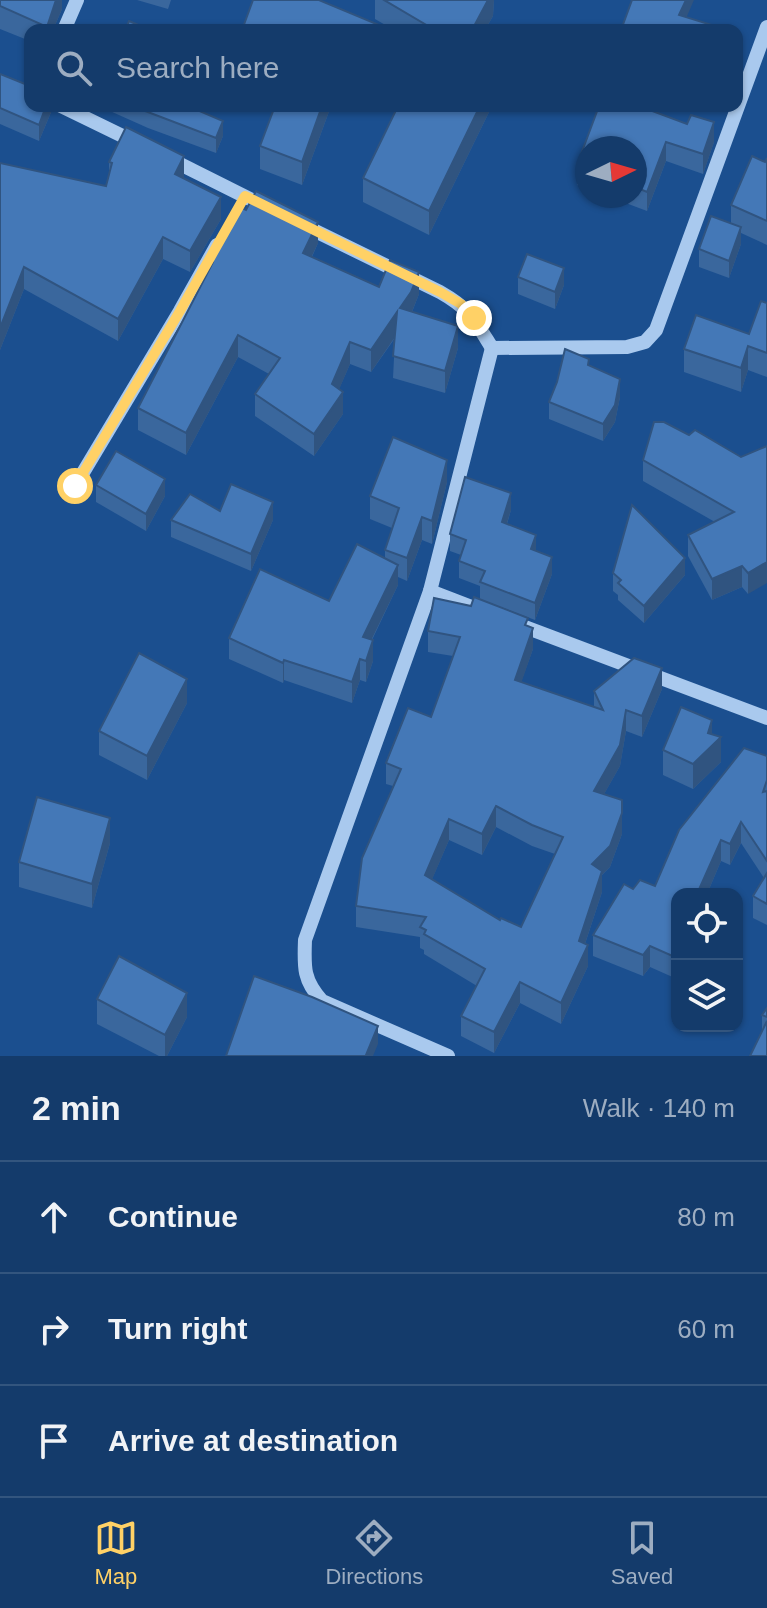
<!DOCTYPE html>
<html lang="en">
<head>
<meta charset="utf-8">
<style>
	:root { --surface:#143b6b; --page:#1d4271; --text:#f1f3f6; --muted:#9dadc1; --line:#33557e; --accent:#ffd166 }
	body { margin:0; font-family:Arial,sans-serif; background:var(--page); color:var(--text) }
	.controls { position:absolute; right:24px; bottom:24px; display:grid; overflow:hidden; border-radius:16px; box-shadow:0 2px 6px #0004 }
	.controls button { width:72px; height:72px; display:grid; place-items:center; padding:0; border:0; border-bottom:2px solid var(--line); background:var(--surface); color:var(--text); font:40px sans-serif }
	.compass { position:absolute; left:575px; top:136px; width:72px; height:72px; border-radius:50%; background:var(--surface); box-shadow:0 2px 6px #0004; rotate:85deg }
	.stop { position:absolute; width:24px; height:24px; margin:-18px; border:6px solid #ffd166; border-radius:50%; background:#fff }
	.stop.end { background:#ffd166; border-color:#fff; box-shadow:0 2px 8px #0008 }
	.list { margin:0; padding:0; list-style:none }
	h2 { display:flex; justify-content:space-between; align-items:center; height:104px; margin:0; padding:0 32px; font-size:34px }
	h2 small { font-size:26px; font-weight:400; color:var(--muted) }
	.list li { display:grid; grid-template-columns:52px 1fr auto; gap:24px; align-items:center; box-sizing:border-box; height:112px; padding:0 32px; border-top:2px solid var(--line) }
	.list b { display:block; font-size:30px; white-space:nowrap }
	.list em { font-size:26px; font-style:normal; color:var(--muted) }
	.icon { flex:none; width:44px; height:44px; fill:none; stroke:currentColor; stroke-width:2; stroke-linecap:round; stroke-linejoin:round }
	.map { position:relative; flex:none; width:767px; height:1056px; overflow:hidden }
	.search { position:absolute; background:var(--surface); box-shadow:0 2px 6px #0004; left:24px; right:24px; top:24px; height:88px; display:flex; align-items:center; gap:20px; box-sizing:border-box; padding:0 28px; border-radius:16px; color:var(--muted); font-size:30px }
	.sheet { height:440px; background:var(--surface) }
	nav { display:flex; justify-content:space-around; align-items:center; box-sizing:border-box; height:112px; border-top:2px solid var(--line); background:var(--surface); font-size:22px; color:var(--muted) }
	nav a { display:grid; justify-items:center; gap:4px }
	nav .on { color:var(--accent) }
	.map>svg:first-child { display:block }
</style>
</head>
<body>
<div class="map">
<svg width="767" height="1056" viewBox="0 0 767 1056">
	<rect width="100%" height="100%" fill="#1b4f8f"/>
	<g fill="none" stroke-linecap="round" stroke-linejoin="round">
		<g stroke="#a9c9ee" stroke-width="14">
			<path d="M64,30L77,0"/>
			<path d="M61,106L137,143"/>
			<path d="M170,159L266,207"/>
			<path d="M303,225L440,292C470,309 474,319 492,348L627,347L645,342L656,330L767,27"/>
			<path d="M75,486L180,311L217,245"/>
			<path d="M430,591L482,611"/>
			<path d="M517,624L767,718"/>
			<path d="M448,1056L322,1001C303,980 304,967 305,940L430,591L492,348"/>
		</g>
	</g>
	<g fill="#3a679d" fill-rule="evenodd">
		<path d="M0,0H62V9L53,30H30V41L0,29Z"/>
		<path d="M137,0H171L168,9Z"/>
		<path d="M375,0H494L493,16L485,30H394L375,19Z"/>
		<path d="M0,74L52,106V110L39,141L0,124Z"/>
		<path d="M101,106H188L223,136L216,153L148,128L101,107Z"/>
		<path d="M331,106L302,185L260,169V146Z"/>
		<path d="M491,106V108L429,235L363,202V178Z"/>
		<path d="M599,106L714,142L703,174L666,161L647,211L607,196H635V148H587V188L577,185V165Z"/>
		<path d="M767,158V245L741,233V244L729,278L699,267V249L731,224V205L765,162Z"/>
		<path d="M109,162L184,178L221,219L190,272L163,259L118,341L24,289L0,350V163L106,186L109,174Z"/>
		<path d="M318,243L312,257L379,287L419,294L412,312L458,348L445,393L393,378L395,338L371,372L350,364L339,389L343,414L314,456L255,416V394L269,374L238,357L186,455L138,430V408L208,272V260Z"/>
		<path d="M518,277L564,285L555,309L518,294Z"/>
		<path d="M767,303V377L748,370L741,392L684,372V349L749,334Z"/>
		<path d="M589,365L620,397L615,422L603,441L549,419V402Z"/>
		<path d="M689,435L741,457L767,446L748,594L742,587L712,600L688,556V535L715,522L643,481V460Z"/>
		<path d="M447,482L432,544L422,540L407,581L398,577V585L372,640L373,661L366,682L360,680L352,703L284,680L283,683L229,659V638L329,601L385,558V550L392,528L370,519V496Z"/>
		<path d="M96,485L165,496L146,531L96,502Z"/>
		<path d="M511,510L507,524L536,551L552,574L535,620L480,599V586L459,578V561L461,555L450,551V534Z"/>
		<path d="M220,511L273,520L251,571L171,537V520Z"/>
		<path d="M613,573L685,575L644,623L618,600V595L613,591Z"/>
		<path d="M528,626L533,649L521,682L594,707V691L662,689L642,737L626,731L620,766L604,794L622,834L610,867L602,875V892L585,944L588,966L561,1024L520,1003L494,1053L461,1036V1016L477,986L424,954V950L420,948V937L356,927V906L393,786L386,784V763L431,717L453,656L428,652V631ZM496,827L532,846L555,854L521,927L500,920L432,879L449,840L482,855Z"/>
		<path d="M187,703L147,780L99,755V731Z"/>
		<path d="M663,750L721,762L693,789L663,775Z"/>
		<path d="M767,756V925L753,918V896L764,878L741,843L730,865L721,861L707,894H677V979L650,967L643,976L593,956V935L633,889L655,886Z"/>
		<path d="M110,843L92,908L19,887V862Z"/>
		<path d="M97,999L187,1017L167,1056H159L97,1024Z"/>
		<path d="M767,1008V1056L762,1032V1015Z"/>
	</g>
	<g fill="#305480">
		<path d="M56,0H62V9L53,30H47Z"/>
		<path d="M488,0H494L493,16L485,30H472Z"/>
		<path d="M686,0H694L681,30L679,15Z"/>
		<path d="M46,106H52V110L39,141V125Z"/>
		<path d="M322,106H331L302,185V162Z"/>
		<path d="M480,106H491V108L429,235V211Z"/>
		<path d="M223,121V136L216,153V138Z"/>
		<path d="M714,122V142L703,174V154Z"/>
		<path d="M666,142V161L647,211V192Z"/>
		<path d="M184,156V178L175,196V174Z"/>
		<path d="M221,197V219L190,272V251Z"/>
		<path d="M318,222V243L303,275V253Z"/>
		<path d="M741,227V244L729,278V261Z"/>
		<path d="M163,237V259L118,341V319Z"/>
		<path d="M24,267V289L0,350V328Z"/>
		<path d="M564,268V285L555,309V292Z"/>
		<path d="M419,272V294L411,314L400,308Z"/>
		<path d="M397,312V334L371,372V350Z"/>
		<path d="M458,326V348L445,393V371Z"/>
		<path d="M238,335V357L186,455V433Z"/>
		<path d="M350,342V364L332,406V384Z"/>
		<path d="M748,346V370L741,392V368Z"/>
		<path d="M620,379V397L615,422L603,441V424Z"/>
		<path d="M343,392V414L314,456V434Z"/>
		<path d="M447,460V482L432,544V521Z"/>
		<path d="M165,479V496L146,531V514Z"/>
		<path d="M511,493V510L502,539V522Z"/>
		<path d="M273,502V520L251,571V554Z"/>
		<path d="M422,517V540L407,581V558Z"/>
		<path d="M536,535V552L531,549Z"/>
		<path d="M552,557V574L535,620V603Z"/>
		<path d="M685,558V575L644,623V606Z"/>
		<path d="M767,562V583L748,594V573Z"/>
		<path d="M398,565V585L363,657V637Z"/>
		<path d="M742,566V587L712,600V579Z"/>
		<path d="M533,628V649L515,701V680Z"/>
		<path d="M373,640V661L366,682V661Z"/>
		<path d="M360,659V680L352,703V682Z"/>
		<path d="M284,660V680L283,683V663Z"/>
		<path d="M662,668V689L642,737V716Z"/>
		<path d="M187,679V703L147,780V756Z"/>
		<path d="M626,710V731L620,766L594,812V791Z"/>
		<path d="M712,720V745L721,737V762L693,789V764L708,733Z"/>
		<path d="M496,806V827L482,855V834Z"/>
		<path d="M622,813V834L610,867L602,875V892L579,962V941L592,864Z"/>
		<path d="M110,818V843L92,908V884Z"/>
		<path d="M449,819V840L425,896V875Z"/>
		<path d="M741,822V843L730,865V844Z"/>
		<path d="M721,840V861L707,894H697Z"/>
		<path d="M588,945V966L561,1024V1003Z"/>
		<path d="M650,946V967L643,976V955Z"/>
		<path d="M520,982V1003L494,1053V1032Z"/>
		<path d="M187,993V1017L167,1056H165V1035Z"/>
		<path d="M378,1026V1044L373,1056H366Z"/>
	</g>
	<g fill="#4478b7" stroke="#305480" stroke-width="2" fill-rule="evenodd">
		<path d="M0,0H56L47,27L0,6Z"/>
		<path d="M253,0H319L379,25L377,30H242Z"/>
		<path d="M384,0H488L472,30H435Z"/>
		<path d="M632,0H686L679,15L728,30H621Z"/>
		<path d="M129,21L150,30H125Z"/>
		<path d="M0,74L30,86V106H46L39,125L0,108Z"/>
		<path d="M132,106H188L223,121L216,138Z"/>
		<path d="M275,106H322L302,162L260,146Z"/>
		<path d="M398,106H480L429,211L363,178Z"/>
		<path d="M599,106H639L687,124L691,115L714,122L703,154L666,142L647,192L635,187V148H587V169L577,165Z"/>
		<path d="M126,127L184,156L175,174L221,197L190,251L163,237L118,319L24,267L0,328V163L106,186L112,163L109,162Z"/>
		<path d="M752,156L765,162L767,158V221L731,205Z"/>
		<path d="M256,191L318,222L303,253L379,287L390,260L419,272L411,292L400,308L458,326L445,371L393,356L397,312L371,350L350,342L332,384L343,392L314,434L255,394L280,358L238,335L186,433L138,408L213,262L208,260L238,206L246,210Z"/>
		<path d="M711,216L741,227L729,261L699,249Z"/>
		<path d="M527,254L564,268L555,292L518,277Z"/>
		<path d="M761,301L767,303V353L748,346L741,368L684,349L696,315L749,334Z"/>
		<path d="M565,349L589,359L588,365L620,379L615,405L603,424L549,402L557,382Z"/>
		<path d="M654,422H664L689,435L695,430L741,457L767,446V562L748,573L742,566L712,579L688,535L734,512L643,460Z"/>
		<path d="M393,437L447,460L432,521L422,517L407,558L385,550L399,508L370,496Z"/>
		<path d="M116,451L165,479L146,514L96,485Z"/>
		<path d="M465,477L511,493L502,522L536,535L531,549L552,557L535,603L480,582L485,571L459,561L466,540L450,534Z"/>
		<path d="M231,484L273,502L251,554L171,520L190,494L220,511Z"/>
		<path d="M632,505L685,558L644,606L618,583L621,580L613,573Z"/>
		<path d="M357,544L398,565L363,637L373,640L366,661L360,659L352,682L284,660L283,663L229,638L260,569L329,601Z"/>
		<path d="M474,597L528,618L525,625L533,628L515,680L603,710L594,691L634,658L662,668L642,716L626,710L620,745L594,791L622,800V813L610,846L592,864L602,871L579,941L588,945L561,1003L520,982L494,1032L461,1016L485,969L424,934L426,930L420,927L426,917L356,906L362,858L401,769L386,763L408,708L431,717L460,637L428,631L434,598L471,606ZM496,806L532,825L563,837L521,927L501,918L500,920L425,875L449,819L482,834Z"/>
		<path d="M139,653L187,679L147,756L99,731Z"/>
		<path d="M681,707L712,720L708,733L721,737L693,764L663,750Z"/>
		<path d="M744,748L767,756V780L763,792L767,791V861L741,822L730,844L721,840L697,894H677V958L650,946L643,955L593,935L624,884L633,889L640,880L655,886L679,830Z"/>
		<path d="M37,797L110,818L92,884L19,862Z"/>
		<path d="M767,873V904L753,896Z"/>
		<path d="M119,956L187,993L165,1035L97,999Z"/>
		<path d="M254,976L312,997L378,1026L366,1055L368,1056H226Z"/>
		<path d="M767,1008V1017L762,1015Z"/>
		<path d="M767,1021V1056H750Z"/>
	</g>
	<g fill="none" stroke-linecap="round" stroke-linejoin="round">
		<path stroke="#ffd166" stroke-width="10" d="M75,486L180,311L245,196L440,292L461,304L474,318"/>
	</g>
</svg>
<div class="controls">
<button><svg class="icon" aria-label="locate" viewBox="0 0 24 24"><circle cx="12" cy="12" r="6"/><path d="M12 2v4M12 18v4M2 12h4M18 12h4"/></svg></button>
<button><svg class="icon" aria-label="layers" viewBox="0 0 24 24"><path d="M12 4l9 5-9 5-9-5zM3 14l9 5 9-5"/></svg></button>
</div>
<svg class="compass" viewBox="-18 -18 36 36"><path d="M0-13l5 13h-10z" fill="#e53935"/><path d="M0 13l5-13h-10z" fill="#9dadc1"/></svg>
<div class="stop" style="left:75px;top:486px"></div>
<div class="stop end" style="left:474px;top:318px"></div>
<div class="search"><svg class="icon" aria-label="search" viewBox="0 0 24 24"><circle cx="10" cy="10" r="6"/><path d="M15 15l6 6"/></svg>Search here</div>
</div>
<section class="sheet">
<h2>2 min<small>Walk · 140 m</small></h2>
<ul class="list">
<li><svg class="icon" aria-label="ahead" viewBox="0 0 24 24"><path d="M12 20V5M6 11l6-6 6 6"/></svg><div><b>Continue</b></div><em>80 m</em></li>
<li><svg class="icon" aria-label="right" viewBox="0 0 24 24"><path d="M7 20v-9h11M14 6l5 5-5 5"/></svg><div><b>Turn right</b></div><em>60 m</em></li>
<li><svg class="icon" aria-label="arrive" viewBox="0 0 24 24"><path d="M6 21V4h12l-3 4 3 4H6"/></svg><div><b>Arrive at destination</b></div></li>
</ul>
</section>
<nav>
<a class="on"><svg class="icon" aria-label="map" viewBox="0 0 24 24"><path d="M3 6l6-2 6 2 6-2v14l-6 2-6-2-6 2zM9 4v14M15 6v14"/></svg>Map</a>
<a><svg class="icon" aria-label="directions" viewBox="0 0 24 24"><path d="M12 3l9 9-9 9-9-9zM9 14v-3h6M13 9l2 2-2 2"/></svg>Directions</a>
<a><svg class="icon" aria-label="saved" viewBox="0 0 24 24"><path d="M7 4h10v16l-5-4-5 4z"/></svg>Saved</a>
</nav>
</body>
</html>
